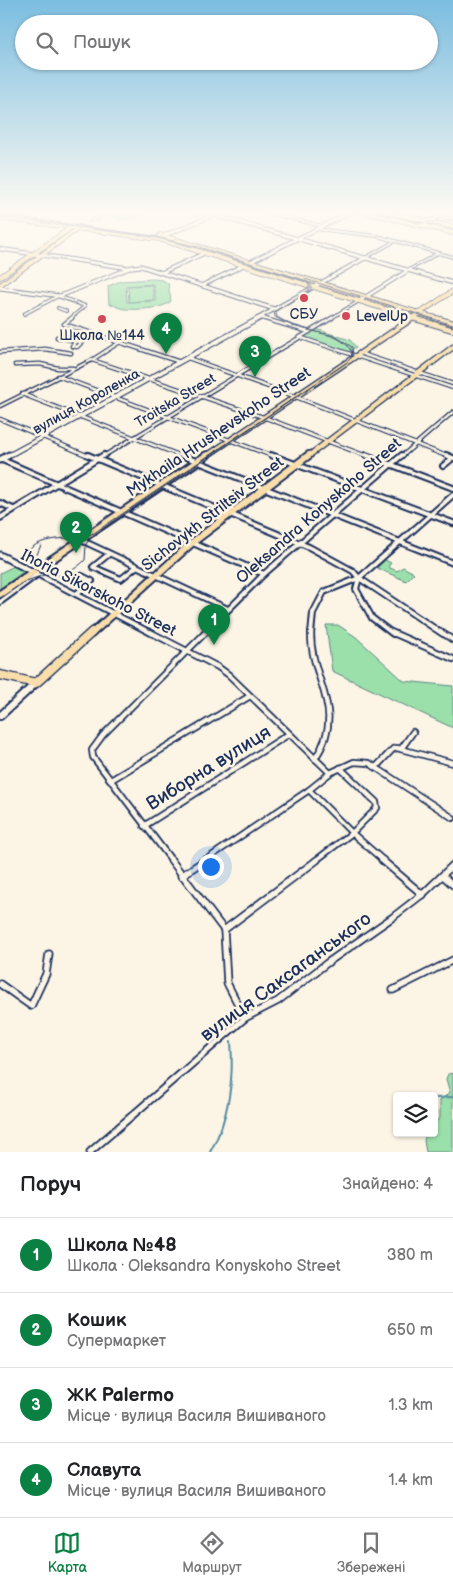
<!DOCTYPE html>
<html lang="uk">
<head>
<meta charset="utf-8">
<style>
	:root { --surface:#fff; --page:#f6f6f6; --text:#202124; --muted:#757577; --line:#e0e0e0; --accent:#0b8043 }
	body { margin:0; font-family:"Balsamiq Sans",sans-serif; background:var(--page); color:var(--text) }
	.controls { position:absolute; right:15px; bottom:15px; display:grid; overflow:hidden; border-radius:5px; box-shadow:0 1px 4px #0004 }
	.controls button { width:45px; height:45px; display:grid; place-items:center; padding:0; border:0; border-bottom:1px solid var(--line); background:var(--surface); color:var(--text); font:25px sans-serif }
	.you { position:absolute; left:210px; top:866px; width:18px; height:18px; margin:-12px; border:4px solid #fff; border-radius:50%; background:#1a73e8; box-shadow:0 0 0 8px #1a73e833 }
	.badge { display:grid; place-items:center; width:32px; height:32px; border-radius:50%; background:var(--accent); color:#fff; font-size:16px; font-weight:700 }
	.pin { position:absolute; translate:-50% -41px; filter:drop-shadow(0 1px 2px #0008) }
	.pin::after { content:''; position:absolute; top:26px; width:18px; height:15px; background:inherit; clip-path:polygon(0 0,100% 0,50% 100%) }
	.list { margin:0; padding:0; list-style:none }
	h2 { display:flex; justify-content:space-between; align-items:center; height:65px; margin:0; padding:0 20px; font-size:21px }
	h2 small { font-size:16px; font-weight:400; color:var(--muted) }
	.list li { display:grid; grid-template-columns:32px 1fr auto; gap:15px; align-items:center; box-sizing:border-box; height:75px; padding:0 20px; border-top:1px solid var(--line) }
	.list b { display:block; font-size:19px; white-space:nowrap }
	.list p { margin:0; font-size:16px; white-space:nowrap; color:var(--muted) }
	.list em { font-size:16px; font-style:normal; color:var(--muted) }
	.icon { flex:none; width:28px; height:28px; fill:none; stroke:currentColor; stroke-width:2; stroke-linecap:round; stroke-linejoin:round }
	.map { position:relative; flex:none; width:453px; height:1152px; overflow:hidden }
	.search { position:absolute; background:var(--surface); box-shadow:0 1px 4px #0004; left:15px; right:15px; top:15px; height:55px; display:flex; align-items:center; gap:12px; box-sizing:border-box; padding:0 18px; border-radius:28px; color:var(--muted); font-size:19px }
	.sheet { height:365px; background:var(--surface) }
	nav { display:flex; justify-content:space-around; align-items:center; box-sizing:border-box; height:70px; border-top:1px solid var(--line); background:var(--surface); font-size:14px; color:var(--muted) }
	nav a { display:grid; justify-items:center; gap:2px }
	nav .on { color:var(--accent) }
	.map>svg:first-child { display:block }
</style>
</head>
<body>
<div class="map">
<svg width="453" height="1152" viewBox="0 0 453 1152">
	<rect width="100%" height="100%" fill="#fcf5e5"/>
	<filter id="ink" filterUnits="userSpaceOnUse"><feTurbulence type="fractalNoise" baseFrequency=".02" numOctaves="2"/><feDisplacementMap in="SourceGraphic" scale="10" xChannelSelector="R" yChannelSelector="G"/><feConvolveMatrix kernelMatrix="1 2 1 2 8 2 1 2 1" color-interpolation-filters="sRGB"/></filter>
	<g filter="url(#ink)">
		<g fill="#9bdfaa" stroke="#5b8784" fill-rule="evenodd">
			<path d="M133,211H152L134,218L118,220L117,217L105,215L100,218L101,221L87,222C107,207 113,220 133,211Z"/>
			<path d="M154,279L162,280L168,283L171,301C165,309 131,311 120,308C116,307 114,304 109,304L108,286L121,281ZM153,284L156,301L127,302L126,286Z"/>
			<path d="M152,285L154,300L129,302L128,286Z"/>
			<path d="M316,329L350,340L356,347L347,353L302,338Z"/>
			<path d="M385,560L391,563L388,567L397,571L403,567L414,573L406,581L377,568Z"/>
			<path d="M14,566L21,569L22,573L0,589V573Z"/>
			<path d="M326,625H338L356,637L404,681L453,686V728L332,671Z"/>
			<path d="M453,1073V1152H426L424,1141L426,1133H434V1124L440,1118V1100L450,1093L446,1079L448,1074Z"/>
		</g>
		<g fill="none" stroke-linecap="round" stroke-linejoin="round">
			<g stroke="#538ca4" stroke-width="2">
				<path d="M436,1098L453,1097"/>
				<path d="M210,1152C229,1120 234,1078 231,1041"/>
			</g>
			<defs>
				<g id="minor-far4">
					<path d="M260,211L322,226"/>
					<path d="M439,216L453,219"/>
					<path d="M316,229L377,236L453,257"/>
					<path d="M365,258L395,241"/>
					<path d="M409,270L438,253"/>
					<path d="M58,308L66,311"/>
					<path d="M24,314L58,296L85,306L70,319"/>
					<path d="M260,317L266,319"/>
					<path d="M330,319L359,301"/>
				</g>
				<g id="minor-far3">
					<path d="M72,318L64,324L180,362"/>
					<path d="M262,318L309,332"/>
					<path d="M57,337L76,341"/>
					<path d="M299,337L453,388"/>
					<path d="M76,341L82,342L77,347L72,346Z"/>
					<path d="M0,352L45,349L71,353"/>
					<path d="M359,353L453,384"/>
					<path d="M188,358L291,395L449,457"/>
					<path d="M92,360L266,418L369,457"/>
					<path d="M15,365L40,364L58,368H73"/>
					<path d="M58,376L275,457"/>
					<path d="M22,394L184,457"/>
					<path d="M0,406L92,360L120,342"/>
					<path d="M0,419L91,457"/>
					<path d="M102,457L332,318"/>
					<path d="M401,457L453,412"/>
				</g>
				<g id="minor-far2">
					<path d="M88,455L309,547L353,571L359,578L356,589L372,618L393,634"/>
					<path d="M181,455L453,563"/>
					<path d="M271,455L453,523"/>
					<path d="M366,455L453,488"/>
					<path d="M446,455L453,458"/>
					<path d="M0,459L264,574"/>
					<path d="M443,466L453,458"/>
					<path d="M0,503L13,509"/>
					<path d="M0,518L104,455"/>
					<path d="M81,540L228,609"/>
					<path d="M109,554L93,567L121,579L136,567"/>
					<path d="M33,572L153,634"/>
					<path d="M359,578L443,634"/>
					<path d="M76,594L92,581L82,576"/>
					<path d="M0,602L38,574"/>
					<path d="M204,634L264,574L402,455"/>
					<path d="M311,634L313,613L324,592L359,578L453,495"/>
				</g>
				<g id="minor-far1">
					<path d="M150,632L218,667L229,675L330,773"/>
					<path d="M311,632C310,682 348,709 315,759"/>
					<path d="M391,632L453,659"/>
					<path d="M441,632L453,640"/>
					<path d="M401,749L413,732"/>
					<path d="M376,767L393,749L397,748L453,763"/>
					<path d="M111,780L250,696"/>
					<path d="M309,790L352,833L384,861"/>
					<path d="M144,826L289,734"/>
					<path d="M172,861L93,757L92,750L103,735L206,632"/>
					<path d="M204,861L309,790L330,773L354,762L369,763L453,818"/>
					<path d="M315,861L352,833L377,808L376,802L340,768"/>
				</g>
				<g id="minor">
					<path d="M171,860L224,930L227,983L245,1018"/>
					<path d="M382,860L423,895"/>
					<path d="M181,876L205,860"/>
					<path d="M443,876L453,885"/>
					<path d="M224,930L317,860"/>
					<path d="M0,984L31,1006L46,974L49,954"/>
					<path d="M393,990L453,960"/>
					<path d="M90,1152L245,1018L278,1001L327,963L393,917L424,893L453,865"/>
				</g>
				<g id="tertiary-far3">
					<path d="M191,211L214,215L453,283"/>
					<path d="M0,249L129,268"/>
					<path d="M163,272L205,253"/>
					<path d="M203,285L244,265"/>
					<path d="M0,288L60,296L132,267L141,266L274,309"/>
					<path d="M359,301L409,270"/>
					<path d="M257,319L365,258"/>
				</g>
				<path id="tertiary-far2" d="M6,457L260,318"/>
				<g id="tertiary-far1">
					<path d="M0,460L9,455"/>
					<path d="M0,555L33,572"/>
				</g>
				<path id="tertiary" d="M0,716L36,683"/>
				<g id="secondary">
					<path d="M422,226L448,211"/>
					<path d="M158,238L224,211"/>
					<path d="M248,263L353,211"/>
				</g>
				<g id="primary-far3">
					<path d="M361,211L453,233"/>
					<path d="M384,211L453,227"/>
					<path d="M0,218L159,239L417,319"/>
					<path d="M160,235L439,319"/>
					<path d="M0,277L72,227"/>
					<path d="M0,285L80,227"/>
					<path d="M411,319L453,291"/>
				</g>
				<g id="primary-far2">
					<path d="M413,318L453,330"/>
					<path d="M435,318L453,323"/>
					<path d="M205,457L413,318"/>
					<path d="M307,457L453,347"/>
				</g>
				<g id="primary-far1">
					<path d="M0,594L207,455"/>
					<path d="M91,634L193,542L309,455"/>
				</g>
				<path id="primary" d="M0,675L36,683L92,632"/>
			</defs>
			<use href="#minor-far4" stroke="#1b2f5e" stroke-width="4"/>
			<use href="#minor-far3" stroke="#1b2f5e" stroke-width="5"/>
			<use href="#minor-far2" stroke="#1b2f5e" stroke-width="8"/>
			<use href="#minor-far1" stroke="#1b2f5e" stroke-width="8"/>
			<use href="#minor" stroke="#1b2f5e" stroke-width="9"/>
			<use href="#tertiary-far3" stroke="#1b2f5e" stroke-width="5"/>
			<use href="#tertiary-far2" stroke="#1b2f5e" stroke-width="6"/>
			<use href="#tertiary-far1" stroke="#1b2f5e" stroke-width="9"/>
			<use href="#tertiary" stroke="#1b2f5e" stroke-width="10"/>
			<use href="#secondary" stroke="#1b2f5e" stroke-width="5"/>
			<use href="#primary-far3" stroke="#1b2f5e" stroke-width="5.5"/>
			<use href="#primary-far2" stroke="#1b2f5e" stroke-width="7"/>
			<use href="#primary-far1" stroke="#1b2f5e" stroke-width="10"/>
			<use href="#primary" stroke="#1b2f5e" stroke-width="11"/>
			<use href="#minor-far4" stroke="#fcf5e5" stroke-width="2"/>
			<use href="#minor-far3" stroke="#fcf5e5" stroke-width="2.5"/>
			<use href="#minor-far2" stroke="#fcf5e5" stroke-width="4"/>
			<use href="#minor-far1" stroke="#fcf5e5" stroke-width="4.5"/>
			<use href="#minor" stroke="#fcf5e5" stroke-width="5.5"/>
			<use href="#tertiary-far3" stroke="#fcf5e5" stroke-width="3"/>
			<use href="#tertiary-far2" stroke="#fcf5e5" stroke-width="4"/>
			<use href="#tertiary-far1" stroke="#fcf5e5" stroke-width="5"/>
			<use href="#tertiary" stroke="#fcf5e5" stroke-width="6"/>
			<use href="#secondary" stroke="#fcf5e5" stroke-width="3"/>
			<use href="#primary-far3" stroke="#f9deab" stroke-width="4"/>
			<use href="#primary-far2" stroke="#f9deab" stroke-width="4.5"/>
			<use href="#primary-far1" stroke="#f9deab" stroke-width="6"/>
			<use href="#primary" stroke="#f9deab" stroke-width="8"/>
			<g stroke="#1b2f5e" stroke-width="1">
				<path d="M372,211L419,223L453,220"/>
				<path d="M0,214L156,237L199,247L304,280L311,285V290L278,309L276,313L277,317L293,326"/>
				<path d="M0,217L153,237L198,248L303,280L309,285V290L274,312L275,317L293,326"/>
				<path d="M305,279L453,325"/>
				<path d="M293,326L321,333"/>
				<path d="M293,326L321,333"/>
				<path d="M321,333L335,336L352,347L353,356L351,358"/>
				<path d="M321,333C334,336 345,340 352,352L351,358"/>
				<path d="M346,363L92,536L86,544L85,560C64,581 47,578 24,563L23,559C36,531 71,543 94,533Z"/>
				<path d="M346,363L351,358"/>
				<path d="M35,559L41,545"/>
				<path d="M0,599L26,581L47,574"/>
			</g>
		</g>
	</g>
	<linearGradient id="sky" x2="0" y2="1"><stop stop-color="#7bbde0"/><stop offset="0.57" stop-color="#fefaf3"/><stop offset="1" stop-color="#fefaf3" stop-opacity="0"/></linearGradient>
	<rect width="453" height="372" fill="url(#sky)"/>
	<g fill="#d1495b" stroke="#fcf5e5" stroke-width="2">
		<circle cx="304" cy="298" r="5"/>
		<circle cx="346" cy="316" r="5"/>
		<circle cx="102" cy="319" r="5"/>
	</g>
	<g text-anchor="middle" stroke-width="5" stroke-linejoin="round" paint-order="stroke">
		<g font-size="14" fill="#1b2f5e" stroke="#fcf5e5">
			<text x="304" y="319">СБУ</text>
			<text x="356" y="321" text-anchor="start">LevelUp</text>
			<text x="102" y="340">Школа №144</text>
		</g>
		<g font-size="14" fill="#1b2f5e" stroke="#fcf5e5">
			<text transform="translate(175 400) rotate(-31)" y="5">Troitska Street</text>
			<text transform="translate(86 401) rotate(-29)" y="5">вулиця Короленка</text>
		</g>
		<g font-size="16" fill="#1b2f5e" stroke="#fcf5e5">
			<text transform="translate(218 431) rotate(-34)" y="6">Mykhaila Hrushevskoho Street</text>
			<text transform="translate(318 510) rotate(-41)" y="6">Oleksandra Konyskoho Street</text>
			<text transform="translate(212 513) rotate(-38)" y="6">Sichovykh Striltsiv Street</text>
			<text transform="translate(99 592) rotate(27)" y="6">Ihoria Sikorskoho Street</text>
		</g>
		<g font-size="19" fill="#1b2f5e" stroke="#fcf5e5">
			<text transform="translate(208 767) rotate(-32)" y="7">Виборна вулиця</text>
			<text transform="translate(285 976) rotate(-36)" y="7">вулиця Саксаганського</text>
		</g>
	</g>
</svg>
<div class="controls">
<button><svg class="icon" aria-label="layers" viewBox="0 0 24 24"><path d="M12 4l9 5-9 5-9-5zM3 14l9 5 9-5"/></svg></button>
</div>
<div class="you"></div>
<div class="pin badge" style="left:214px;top:645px">1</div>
<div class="pin badge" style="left:76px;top:553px">2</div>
<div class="pin badge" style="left:255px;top:377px">3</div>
<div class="pin badge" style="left:166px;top:354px">4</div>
<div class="search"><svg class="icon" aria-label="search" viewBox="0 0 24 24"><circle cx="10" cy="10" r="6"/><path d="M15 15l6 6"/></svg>Пошук</div>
</div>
<section class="sheet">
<h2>Поруч<small>Знайдено: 4</small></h2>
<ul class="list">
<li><span class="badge">1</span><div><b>Школа №48</b><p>Школа · Oleksandra Konyskoho Street</p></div><em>380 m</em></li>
<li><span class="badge">2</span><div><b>Кошик</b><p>Супермаркет</p></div><em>650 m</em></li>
<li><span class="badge">3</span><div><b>ЖК Palermo</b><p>Місце · вулиця Василя Вишиваного</p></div><em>1.3 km</em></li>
<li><span class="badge">4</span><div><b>Славута</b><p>Місце · вулиця Василя Вишиваного</p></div><em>1.4 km</em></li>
</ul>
</section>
<nav>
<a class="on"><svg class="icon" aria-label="map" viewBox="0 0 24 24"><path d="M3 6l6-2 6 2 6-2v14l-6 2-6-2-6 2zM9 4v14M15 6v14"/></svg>Карта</a>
<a><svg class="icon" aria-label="directions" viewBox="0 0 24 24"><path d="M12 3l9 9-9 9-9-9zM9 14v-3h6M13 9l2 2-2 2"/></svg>Маршрут</a>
<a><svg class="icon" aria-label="saved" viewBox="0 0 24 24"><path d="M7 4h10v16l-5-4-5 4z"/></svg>Збережені</a>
</nav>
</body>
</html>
